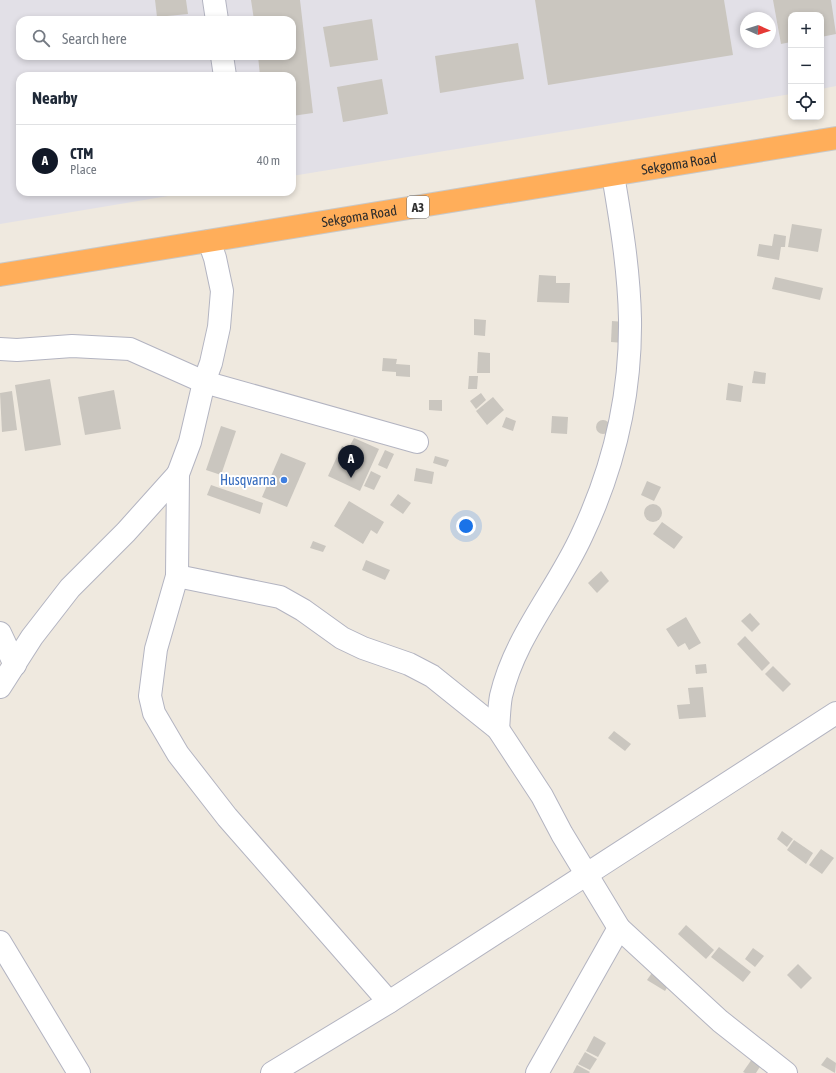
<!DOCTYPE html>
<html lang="en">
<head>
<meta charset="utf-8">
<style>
	:root { --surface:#fff; --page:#f6f6f7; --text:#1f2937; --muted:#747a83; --line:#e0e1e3; --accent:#111827 }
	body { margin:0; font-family:"Asap Condensed",sans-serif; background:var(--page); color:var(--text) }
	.controls { position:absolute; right:12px; top:12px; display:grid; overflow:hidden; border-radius:8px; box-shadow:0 2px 6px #0003 }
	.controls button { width:36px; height:36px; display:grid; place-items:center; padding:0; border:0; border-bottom:1px solid var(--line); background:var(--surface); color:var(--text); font:20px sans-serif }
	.compass { position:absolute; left:740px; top:12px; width:36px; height:36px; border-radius:50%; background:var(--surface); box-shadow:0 2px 6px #0003; rotate:93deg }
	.you { position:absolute; left:466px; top:526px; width:14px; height:14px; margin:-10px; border:3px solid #fff; border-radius:50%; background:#1a73e8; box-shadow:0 0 0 6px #1a73e833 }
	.badge { display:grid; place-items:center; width:26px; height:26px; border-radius:50%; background:var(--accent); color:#fff; font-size:13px; font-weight:700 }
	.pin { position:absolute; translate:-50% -33px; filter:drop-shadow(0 1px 2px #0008) }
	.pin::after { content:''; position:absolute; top:21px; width:14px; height:12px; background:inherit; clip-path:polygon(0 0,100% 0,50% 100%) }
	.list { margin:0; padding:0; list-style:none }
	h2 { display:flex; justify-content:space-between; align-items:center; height:52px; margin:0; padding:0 16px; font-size:17px }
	h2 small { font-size:13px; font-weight:400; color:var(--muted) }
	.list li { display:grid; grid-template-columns:26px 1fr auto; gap:12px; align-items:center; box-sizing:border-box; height:72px; padding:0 16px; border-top:1px solid var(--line) }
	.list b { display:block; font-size:15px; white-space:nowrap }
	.list p { margin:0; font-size:13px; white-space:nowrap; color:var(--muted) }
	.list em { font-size:13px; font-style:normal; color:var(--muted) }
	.icon { flex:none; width:22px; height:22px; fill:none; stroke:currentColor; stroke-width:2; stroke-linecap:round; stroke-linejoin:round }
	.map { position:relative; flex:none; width:836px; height:1073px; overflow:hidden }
	.search { position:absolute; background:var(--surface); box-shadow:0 2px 6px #0003; left:16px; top:16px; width:280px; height:44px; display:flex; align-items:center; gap:10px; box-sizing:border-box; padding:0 14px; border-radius:12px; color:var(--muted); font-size:15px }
	.panel { position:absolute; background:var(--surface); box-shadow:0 2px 6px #0003; left:16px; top:72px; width:280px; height:124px; border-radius:12px }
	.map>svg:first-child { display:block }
</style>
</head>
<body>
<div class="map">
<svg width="836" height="1073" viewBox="0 0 836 1073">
	<rect width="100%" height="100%" fill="#efe9df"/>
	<path fill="#e2e0e7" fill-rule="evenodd" d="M0,0H836V86L821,89V15H791V94L292,176V76H20V192H192L0,224ZM746,18H770V42H746ZM20,20H292V56H20Z"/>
	<g fill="#cac6bf">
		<path d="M155,0H186L188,14L157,17Z"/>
		<path d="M251,0H300L313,113L292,116V76H260L258,56H292V20H254Z"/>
		<path d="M535,0H724L733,55L548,85Z"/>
		<path d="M773,0H831L836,34L821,37V15H791V42L781,44Z"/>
		<path d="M372,19L378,60L330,67L323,27Z"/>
		<path d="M518,43L524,79L440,93L435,56Z"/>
		<path d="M382,79L388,114L343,122L337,87Z"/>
		<path d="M792,224L822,229L818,252L788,247Z"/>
		<path d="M774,234L786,236L785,247H781L779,260L757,256L759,244L772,246Z"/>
		<path d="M539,275L556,276V283H570L569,303L537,302Z"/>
		<path d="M775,277L823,288L820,300L772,289Z"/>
		<path d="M474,319L486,320L485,336L474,335Z"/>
		<path d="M612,321L625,322L624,343L611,342Z"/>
		<path d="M478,352L490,353V373H477Z"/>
		<path d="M383,358L397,359L396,364L410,365V377L396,376V372L382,371Z"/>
		<path d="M754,371L766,373L765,384L752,383Z"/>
		<path d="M469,376H478L477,389H468Z"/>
		<path d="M50,379L61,445L25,451L15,385Z"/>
		<path d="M728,383L743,386L741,402L726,400Z"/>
		<path d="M114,390L121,429L85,435L78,397Z"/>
		<path d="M12,391L17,430L2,432L0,393Z"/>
		<path d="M481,393L486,400L476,409L470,401Z"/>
		<path d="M493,397L504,410L487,425L476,411Z"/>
		<path d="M429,400H442V411L429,410Z"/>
		<path d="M552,416L568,417L567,434L551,433Z"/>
		<path d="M506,417L516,421L513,431L502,427Z"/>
		<circle cx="603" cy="427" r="7"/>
		<path d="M221,426L236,431L221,475L206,470Z"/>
		<path d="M354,438L379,449L360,491L328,476L342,446L348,449Z"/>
		<path d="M385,450L394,454L387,469L378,465Z"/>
		<path d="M281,453L306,463L287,507L262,497Z"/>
		<path d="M435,456L449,460L446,467L433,463Z"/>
		<path d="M416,468L434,472L432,484L414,481Z"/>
		<path d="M371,471L381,476L374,490L364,486Z"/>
		<path d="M647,481L661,487L654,501L641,495Z"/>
		<path d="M211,485L263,503L260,514L207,495Z"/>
		<path d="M398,494L411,503L403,514L390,505Z"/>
		<path d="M349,501L384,522L377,534L371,530L363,544L334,526Z"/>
		<circle cx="653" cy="513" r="9"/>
		<path d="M662,522L683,537L674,549L653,534Z"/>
		<path d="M313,541L326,546L323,552L310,548Z"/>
		<path d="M366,560L390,570L385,580L362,570Z"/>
		<path d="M601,571L609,581L597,593L588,583Z"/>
		<path d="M750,613L760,624L752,632L741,621Z"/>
		<path d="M686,617L701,643L689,650L685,643L678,647L666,629Z"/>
		<path d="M745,636L770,663L762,671L737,644Z"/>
		<path d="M706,664L707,673L696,674L695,665Z"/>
		<path d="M773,666L791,684L783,692L765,674Z"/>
		<path d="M703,687L706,717L679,719L677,705L690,704L688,688Z"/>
		<path d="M614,731L631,744L625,751L608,738Z"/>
		<path d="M782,831L793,839L787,847L777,839Z"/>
		<path d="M794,840L813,853L806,864L787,850Z"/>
		<path d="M821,849L834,858L822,874L809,865Z"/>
		<path d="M686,925L714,950L706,959L678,934Z"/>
		<path d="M719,947L751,972L743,982L711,957Z"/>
		<path d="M753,948L764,956L755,967L745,959Z"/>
		<path d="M798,964L812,978L801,989L787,975Z"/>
		<path d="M654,970L671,981L665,991L647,980Z"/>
		<path d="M594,1036L606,1043L598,1057L586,1051Z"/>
		<path d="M585,1052L597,1059L590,1070L578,1064Z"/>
		<path d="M827,1057L836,1063L835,1073L821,1065Z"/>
		<path d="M752,1059L761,1065L756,1073H745L743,1072Z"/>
		<path d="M577,1065L590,1072L589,1073H573Z"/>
	</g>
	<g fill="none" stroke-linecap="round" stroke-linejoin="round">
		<defs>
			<g id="minor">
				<path d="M214,0L217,20"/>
				<path d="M222,56L225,76"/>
				<path d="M209,241L215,258L222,291L219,327L211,363L204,382L190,442L178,474L177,576L156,649L150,696L154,713L178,754L227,817L389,1002"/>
				<path d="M0,349L17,350L72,346L130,349L204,382L417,442"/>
				<path d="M177,576L280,597L303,610L342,638L363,648L409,664L432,676L498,729L542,796L562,834L619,928L720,1021L786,1073"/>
				<path d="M0,633L15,665"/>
				<path d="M0,687L32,637L70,588L126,532L178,474"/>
				<path d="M498,729C499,719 499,707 501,696C515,636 557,590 582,535C614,467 631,393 630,319C629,270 621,222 613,175"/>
				<path d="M0,942L79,1073"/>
				<path d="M272,1073L389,1002L836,713"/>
				<path d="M537,1073L619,928"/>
			</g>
			<g id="highway">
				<path id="s1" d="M0,275L836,138"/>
			</g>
		</defs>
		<use href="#minor" stroke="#b3b4c1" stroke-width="24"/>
		<use href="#highway" stroke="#c8c8c8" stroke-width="24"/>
		<use href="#minor" stroke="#fff" stroke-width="22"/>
		<use href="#highway" stroke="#ffae5a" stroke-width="22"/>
	</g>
	<circle fill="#3f7fe0" stroke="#fff" stroke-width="1.5" cx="284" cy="480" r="4"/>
	<g text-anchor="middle" stroke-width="4" stroke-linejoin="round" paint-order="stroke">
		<rect fill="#fff" stroke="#6c6c6c" stroke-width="1" x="407" y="196" width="22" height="22" rx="3"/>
		<g font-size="13" font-weight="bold" fill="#2d2d2d">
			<text x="418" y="212">A3</text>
		</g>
		<g font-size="14" fill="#2d2d2d" stroke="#fff">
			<text dy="5" stroke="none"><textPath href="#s1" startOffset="688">Sekgoma Road</textPath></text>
			<text dy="5" stroke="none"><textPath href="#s1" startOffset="364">Sekgoma Road</textPath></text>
		</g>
		<g font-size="14" fill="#366cbe" stroke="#fff" text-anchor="end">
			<text x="276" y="485">Husqvarna</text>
		</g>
	</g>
</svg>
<div class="controls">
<button>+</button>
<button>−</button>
<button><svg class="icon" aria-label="locate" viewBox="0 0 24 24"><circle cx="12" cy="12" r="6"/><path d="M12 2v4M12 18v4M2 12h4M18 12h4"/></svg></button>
</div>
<svg class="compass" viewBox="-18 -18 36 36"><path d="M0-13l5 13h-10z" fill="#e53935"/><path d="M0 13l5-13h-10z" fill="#747a83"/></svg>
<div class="you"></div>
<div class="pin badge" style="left:351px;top:478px">A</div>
<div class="search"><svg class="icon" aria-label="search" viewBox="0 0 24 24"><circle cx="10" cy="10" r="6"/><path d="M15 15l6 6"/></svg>Search here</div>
<section class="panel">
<h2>Nearby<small></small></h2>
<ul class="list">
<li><span class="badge">A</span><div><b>CTM</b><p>Place</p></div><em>40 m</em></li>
</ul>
</section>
</div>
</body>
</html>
